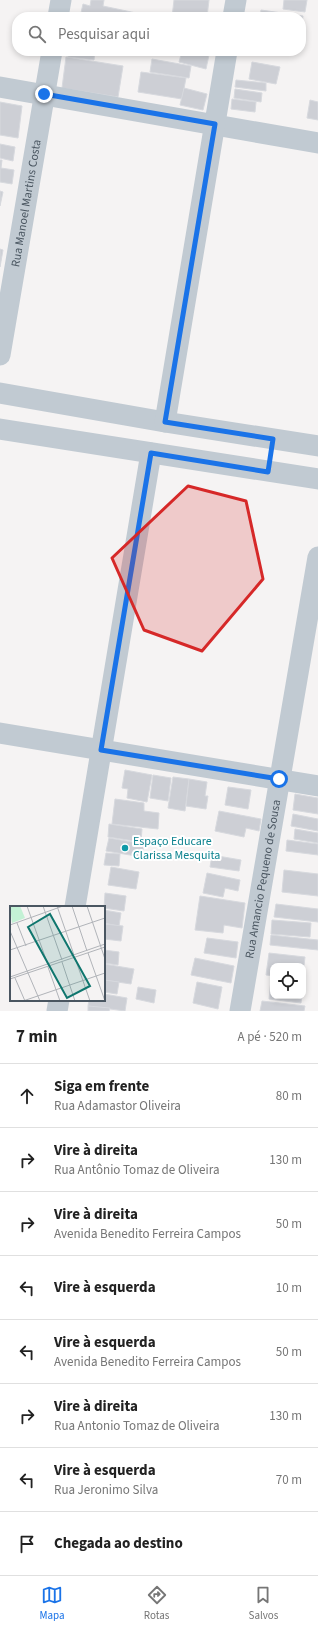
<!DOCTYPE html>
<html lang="pt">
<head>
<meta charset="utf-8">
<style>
	:root { --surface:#fff; --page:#f6f6f6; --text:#222; --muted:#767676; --line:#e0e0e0; --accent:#1a73e8 }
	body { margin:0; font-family:"Source Sans 3",sans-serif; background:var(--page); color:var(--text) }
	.controls { position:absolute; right:12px; bottom:12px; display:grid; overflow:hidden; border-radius:8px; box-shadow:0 2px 6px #0003 }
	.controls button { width:36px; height:36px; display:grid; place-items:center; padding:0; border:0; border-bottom:1px solid var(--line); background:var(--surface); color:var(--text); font:20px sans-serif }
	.stop { position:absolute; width:12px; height:12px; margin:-9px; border:3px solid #1a73e8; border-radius:50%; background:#fff }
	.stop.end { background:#1a73e8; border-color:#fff; box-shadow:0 1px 4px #0008 }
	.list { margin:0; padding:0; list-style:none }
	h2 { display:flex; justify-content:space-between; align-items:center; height:52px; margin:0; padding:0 16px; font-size:17px }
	h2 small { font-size:13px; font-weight:400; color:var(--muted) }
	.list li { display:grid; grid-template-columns:26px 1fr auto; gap:12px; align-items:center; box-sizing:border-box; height:64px; padding:0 16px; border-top:1px solid var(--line) }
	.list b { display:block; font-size:15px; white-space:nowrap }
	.list p { margin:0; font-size:13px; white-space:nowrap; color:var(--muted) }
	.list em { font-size:13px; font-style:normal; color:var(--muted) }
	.icon { flex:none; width:22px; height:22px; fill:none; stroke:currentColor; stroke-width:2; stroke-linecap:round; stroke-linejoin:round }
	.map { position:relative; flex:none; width:318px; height:1011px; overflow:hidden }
	.search { position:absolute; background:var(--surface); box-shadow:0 2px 6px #0003; left:12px; right:12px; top:12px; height:44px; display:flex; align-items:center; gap:10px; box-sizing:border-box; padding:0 14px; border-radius:16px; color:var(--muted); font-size:15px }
	.sheet { height:564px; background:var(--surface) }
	nav { display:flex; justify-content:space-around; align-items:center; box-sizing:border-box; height:56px; border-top:1px solid var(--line); background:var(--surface); font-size:11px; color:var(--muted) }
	nav a { display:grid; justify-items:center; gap:2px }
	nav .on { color:var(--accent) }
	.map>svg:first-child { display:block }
</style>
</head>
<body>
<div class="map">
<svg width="318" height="1011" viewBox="0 0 318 1011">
	<rect width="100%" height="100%" fill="#f5f3f3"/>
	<g fill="#cdcfd5" stroke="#d7d9de">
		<path d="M91,0H104L103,6L136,13V17H80L83,4L90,6Z"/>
		<path d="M174,0H209L207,17H172Z"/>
		<path d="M284,0H307L305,12L283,9Z"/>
		<path d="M261,10L303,16L301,31V17H260Z"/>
		<path d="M69,51H95L94,60L68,57Z"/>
		<path d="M182,51H191L209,55L206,69L179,62Z"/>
		<path d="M66,57L123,66L118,97L62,88Z"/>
		<path d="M152,59L191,66L189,78L150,72Z"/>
		<path d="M252,62L280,67L276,84L249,79Z"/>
		<path d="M141,72L186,78L182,99L138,92Z"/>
		<path d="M236,80L266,83V91L235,87Z"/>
		<path d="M184,88L207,94L203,110L180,105Z"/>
		<path d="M235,89L262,93L261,102L234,98Z"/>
		<path d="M232,99L256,102L255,112L231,109Z"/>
		<path d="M310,100L318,102V120L307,118Z"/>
		<path d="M0,102L22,106L18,138L0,135Z"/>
		<path d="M0,144L15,147L13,161L0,158Z"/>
		<path d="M0,160H2L1,168L14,170L12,184L0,182Z"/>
		<path d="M0,191L3,192L0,206Z"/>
		<path d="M0,249L3,250L0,267Z"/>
		<path d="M125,770L152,775L147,802L127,798L128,789L122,788Z"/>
		<path d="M153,775L171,778L168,801L150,798Z"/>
		<path d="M173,777L189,779L185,811L168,808Z"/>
		<path d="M189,779L207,782L205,796H208L206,809L186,806Z"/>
		<path d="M228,787L251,790L248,809L225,805Z"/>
		<path d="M295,794L318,798V814L293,810Z"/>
		<path d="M115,799L144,803V811L159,813L158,829L112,824Z"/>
		<path d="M219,811L261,819L259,831L246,828L244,837L215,831Z"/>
		<path d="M293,814L318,819V831L291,826Z"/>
		<path d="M109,824L142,829L141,842L108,837Z"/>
		<path d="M295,829L318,833V843L294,839Z"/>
		<path d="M109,838L144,844L142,857L106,851Z"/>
		<path d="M287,840L318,844V855L286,851Z"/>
		<path d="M106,853L120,854L119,866L104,865Z"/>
		<path d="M212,855L241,860L239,871L210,867Z"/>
		<path d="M111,867L139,872L136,889L108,885Z"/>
		<path d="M284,870L318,874V896L282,892Z"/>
		<path d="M207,873L240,880L238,891L225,888L223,897L203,893Z"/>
		<path d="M105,893L126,896L124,911L104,908Z"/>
		<path d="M200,896L245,903L242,928L224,925L223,933L195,930Z"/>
		<path d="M276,904L318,909V922L274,917Z"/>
		<path d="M104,910L121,913L119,926L104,923Z"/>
		<path d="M272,920L311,923L310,937L271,934Z"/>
		<path d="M104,924L123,926L121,941L104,939Z"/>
		<path d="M271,935L318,940V950L270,945Z"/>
		<path d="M207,938L238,942L236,958L204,953Z"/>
		<path d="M104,950L119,952L118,965L104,963Z"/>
		<path d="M269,953L305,957L303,974V966H273V976L266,975Z"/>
		<path d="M195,958L234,966L231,983L191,975Z"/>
		<path d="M104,964L134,969L131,984L104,980Z"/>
		<path d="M104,980L119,982L117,994L104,992Z"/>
		<path d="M271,980H273V996H302L301,1003L269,999Z"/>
		<path d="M197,982L222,987L218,1009L193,1003Z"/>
		<path d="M138,987L156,990L154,1003L136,999Z"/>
		<path d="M104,994L127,998L125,1011L88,1006L89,1000H104Z"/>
		<path d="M262,1001L305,1006L304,1011H260Z"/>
		<path d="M88,1006L110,1008L109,1011H88Z"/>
	</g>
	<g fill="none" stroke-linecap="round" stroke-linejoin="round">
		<g stroke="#c1cad2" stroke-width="21">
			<path d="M58,17L61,0"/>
			<path d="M233,17L236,0"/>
			<path d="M0,87L318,143"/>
			<path id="s1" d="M0,355L52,51"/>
			<path d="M0,393L165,422L318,446"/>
			<path d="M165,422L227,51"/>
			<path d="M0,429L318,479"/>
			<path d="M0,733L318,786"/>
			<path d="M75,907L151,453"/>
			<path d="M57,1011L59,1000"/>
			<path id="s2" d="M240,1011L318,557"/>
		</g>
	</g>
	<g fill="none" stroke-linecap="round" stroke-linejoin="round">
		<path stroke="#1a73e8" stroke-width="5" d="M44,94L215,124L165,422L273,439L268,472L151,453L101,750L279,779"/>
	</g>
	<path fill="#d62828" fill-opacity="0.2" stroke="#d62828" stroke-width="3" stroke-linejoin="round" d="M188,486L246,501L263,579L202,651L144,630L112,558Z"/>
	<circle fill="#0f9aa8" stroke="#fff" stroke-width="1.5" cx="125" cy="848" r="4"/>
	<g text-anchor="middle" stroke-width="4" stroke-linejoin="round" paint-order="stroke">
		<g font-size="12" fill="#4a5661" stroke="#fff">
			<text dy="4" stroke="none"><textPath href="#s1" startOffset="154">Rua Manoel Martins Costa</textPath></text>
			<text dy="4" stroke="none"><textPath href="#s2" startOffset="134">Rua Amancio Pequeno de Sousa</textPath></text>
		</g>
		<g font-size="12" fill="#0d838f" stroke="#fff" text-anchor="start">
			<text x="133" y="845">Espaço Educare<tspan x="133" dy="14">Clarissa Mesquita</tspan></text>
		</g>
	</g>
	<g transform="translate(10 906)">
		<rect width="95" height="95" fill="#f5f3f3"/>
		<path d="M0,0H10L15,12L2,17Z" fill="#c3f1d5"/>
		<path fill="none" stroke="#b1b4b9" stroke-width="1" d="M17,0L38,59M33,0L52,54M47,0L64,49M62,0L77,45M77,0L95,53M7,17L16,40M0,19L53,0M0,25L30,95M0,44L95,12M78,47L95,95M65,52L80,95M52,56L65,95M38,61L50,95M0,71L95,38M5,72L15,95M0,73L95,41M13,95L95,67"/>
		<path fill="#0f766e" fill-opacity="0.15" stroke="#0f766e" stroke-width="2" d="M40,8L80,80L57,92L18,21Z"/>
		<rect width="95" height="95" fill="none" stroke="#4a5661" stroke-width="2"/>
	</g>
</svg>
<div class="controls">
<button><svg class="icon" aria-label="locate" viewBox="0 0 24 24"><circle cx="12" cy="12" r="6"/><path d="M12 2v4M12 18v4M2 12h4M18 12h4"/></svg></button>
</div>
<div class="stop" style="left:279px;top:779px"></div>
<div class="stop end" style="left:44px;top:94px"></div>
<div class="search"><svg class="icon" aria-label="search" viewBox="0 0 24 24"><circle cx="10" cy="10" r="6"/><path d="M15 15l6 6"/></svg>Pesquisar aqui</div>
</div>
<section class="sheet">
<h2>7 min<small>A pé · 520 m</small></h2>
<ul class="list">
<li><svg class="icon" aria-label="ahead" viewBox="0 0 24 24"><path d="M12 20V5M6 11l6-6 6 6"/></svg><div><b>Siga em frente</b><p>Rua Adamastor Oliveira</p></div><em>80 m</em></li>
<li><svg class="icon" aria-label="right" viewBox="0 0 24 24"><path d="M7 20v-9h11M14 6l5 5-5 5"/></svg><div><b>Vire à direita</b><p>Rua Antônio Tomaz de Oliveira</p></div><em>130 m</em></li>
<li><svg class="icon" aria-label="right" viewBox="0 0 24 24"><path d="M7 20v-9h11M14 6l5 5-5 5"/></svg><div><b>Vire à direita</b><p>Avenida Benedito Ferreira Campos</p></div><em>50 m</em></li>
<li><svg class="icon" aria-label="left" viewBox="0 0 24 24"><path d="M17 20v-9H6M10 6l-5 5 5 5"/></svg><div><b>Vire à esquerda</b></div><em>10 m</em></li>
<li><svg class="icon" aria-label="left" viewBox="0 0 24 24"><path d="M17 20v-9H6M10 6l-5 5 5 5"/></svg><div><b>Vire à esquerda</b><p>Avenida Benedito Ferreira Campos</p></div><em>50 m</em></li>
<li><svg class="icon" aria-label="right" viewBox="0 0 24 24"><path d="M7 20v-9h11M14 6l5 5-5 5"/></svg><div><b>Vire à direita</b><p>Rua Antonio Tomaz de Oliveira</p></div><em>130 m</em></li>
<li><svg class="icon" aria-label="left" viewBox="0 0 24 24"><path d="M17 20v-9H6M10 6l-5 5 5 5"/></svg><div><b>Vire à esquerda</b><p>Rua Jeronimo Silva</p></div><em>70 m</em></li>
<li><svg class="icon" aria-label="arrive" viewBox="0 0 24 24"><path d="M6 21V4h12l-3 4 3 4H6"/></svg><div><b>Chegada ao destino</b></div></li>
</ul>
</section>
<nav>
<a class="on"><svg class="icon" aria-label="map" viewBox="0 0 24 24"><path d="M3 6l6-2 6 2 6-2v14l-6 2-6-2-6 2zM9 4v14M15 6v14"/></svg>Mapa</a>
<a><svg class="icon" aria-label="directions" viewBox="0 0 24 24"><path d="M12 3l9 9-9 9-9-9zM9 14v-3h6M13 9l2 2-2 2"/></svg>Rotas</a>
<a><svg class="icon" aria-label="saved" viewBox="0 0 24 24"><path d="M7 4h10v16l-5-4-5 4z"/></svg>Salvos</a>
</nav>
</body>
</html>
